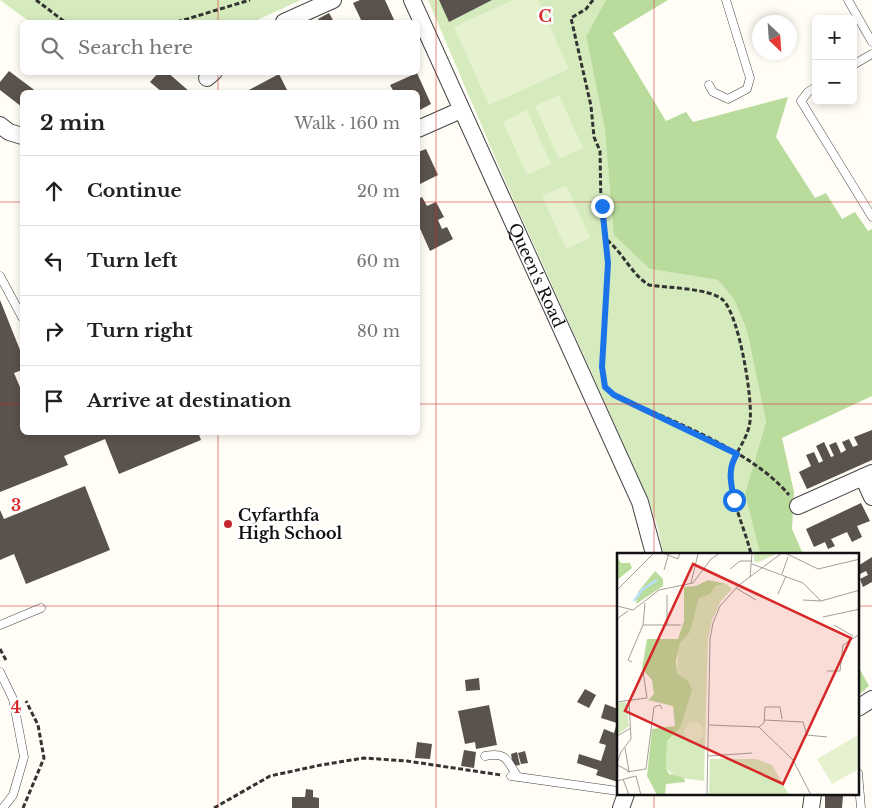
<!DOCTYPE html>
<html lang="en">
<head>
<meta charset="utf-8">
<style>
	:root { --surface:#fff; --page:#f2f2f2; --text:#202124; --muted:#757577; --line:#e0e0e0 }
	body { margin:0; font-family:"Libre Baskerville",serif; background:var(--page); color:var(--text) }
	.controls { position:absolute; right:15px; top:15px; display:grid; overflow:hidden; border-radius:8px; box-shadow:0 2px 8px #0003 }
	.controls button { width:45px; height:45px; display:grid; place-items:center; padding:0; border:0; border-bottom:1px solid var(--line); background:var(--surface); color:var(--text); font:25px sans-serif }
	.compass { position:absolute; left:752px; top:15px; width:45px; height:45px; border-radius:50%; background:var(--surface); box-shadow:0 2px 8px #0003; rotate:155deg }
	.stop { position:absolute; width:15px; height:15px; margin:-11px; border:4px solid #1a73e8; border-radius:50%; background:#fff }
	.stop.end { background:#1a73e8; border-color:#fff; box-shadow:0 1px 5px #0008 }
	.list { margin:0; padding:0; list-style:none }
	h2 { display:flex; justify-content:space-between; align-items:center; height:65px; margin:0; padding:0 20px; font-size:21px }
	h2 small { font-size:16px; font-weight:400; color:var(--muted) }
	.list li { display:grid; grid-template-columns:32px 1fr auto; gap:15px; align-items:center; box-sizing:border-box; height:70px; padding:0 20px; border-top:1px solid var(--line) }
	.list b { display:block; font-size:19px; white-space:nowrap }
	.list em { font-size:16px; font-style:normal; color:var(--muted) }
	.icon { flex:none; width:28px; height:28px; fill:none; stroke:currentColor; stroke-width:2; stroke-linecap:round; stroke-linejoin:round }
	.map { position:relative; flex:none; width:872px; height:808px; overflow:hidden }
	.search { position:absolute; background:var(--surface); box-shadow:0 2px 8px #0003; left:20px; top:20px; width:400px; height:55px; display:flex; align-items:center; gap:12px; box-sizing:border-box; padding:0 18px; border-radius:8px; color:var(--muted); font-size:19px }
	.panel { position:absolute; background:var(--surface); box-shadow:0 2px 8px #0003; left:20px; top:90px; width:400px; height:345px; border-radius:8px }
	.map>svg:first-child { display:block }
</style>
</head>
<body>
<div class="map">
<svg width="872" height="808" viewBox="0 0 872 808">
	<rect width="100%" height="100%" fill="#fffdf5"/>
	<g fill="#d5ebbd">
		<path d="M0,0H301L253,22H30Z"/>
		<path d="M428,0H606L586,36L605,130L650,269L718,280L734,299L747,331L766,422L745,494L760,554H663L658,528L648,498L507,185Z"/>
	</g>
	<g fill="#b9dc9c">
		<path d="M606,0H668L613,33L666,121L686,112L693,122L788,97L776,137L815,198L826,193L842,219L855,212L868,231L872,229V396L782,438L794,492L792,529L803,554H760L745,494L766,422L747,331L734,299L718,280L650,269L614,235L605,130L586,36Z"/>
		<path d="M858,666L869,686L858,695Z"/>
	</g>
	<g fill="#e6f2cf">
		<path d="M513,0H538L569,69L489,105L454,27Z"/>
		<path d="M559,95L583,148L559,159L535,106Z"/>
		<path d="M527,110L551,164L527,175L503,122Z"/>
		<path d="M566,185L590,238L566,249L542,196Z"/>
	</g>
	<g fill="#5a524d">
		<path d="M360,0H385L395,22H362L353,3Z"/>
		<path d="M439,0H492L449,22Z"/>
		<path d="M329,13L334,22H320L318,19Z"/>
		<path d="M9,71L37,92H22V107L0,90V82Z"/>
		<path d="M159,72H167L190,92H162L150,82Z"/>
		<path d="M417,73L431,104L418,111V92H394L390,85Z"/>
		<path d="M279,74L287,90L281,92H248L247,91Z"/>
		<path d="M426,149L438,175L418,185V152Z"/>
		<path d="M422,197L427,206L436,202L444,217L438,220L442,229L447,227L453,239L430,251L418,224V199Z"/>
		<path d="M0,300L22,355V370L14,373L22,392V432H138L139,435L144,432H198L201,440L119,474L105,439L64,456L68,465L0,492Z"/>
		<path d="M872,430V460L807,489L799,472L811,466L806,455L814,452L819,463L823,461L816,446L824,442L831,457L834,456L829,445L836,442L841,453L846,450L842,442L849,439L853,447L858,445L854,437Z"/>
		<path d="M85,486L110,550L26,584L14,554L0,560V510L4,519Z"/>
		<path d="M861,503L870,521L857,526L862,537L852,542L847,532L831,539L835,546L828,549L825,542L814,547L806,529Z"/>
		<path d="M872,557V582L863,587L860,579L868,575L866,571L858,575V566Z"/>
		<path d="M479,678L480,690L466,691L465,680Z"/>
		<path d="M585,689L596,695L589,708L577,702Z"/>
		<path d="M605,704L618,709V782L596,775L598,770L577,763L579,754L601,761L606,745L599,743L604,729L614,733L617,723L601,718Z"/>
		<path d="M489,705L497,745L476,749L475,742L465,744L458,711Z"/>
		<path d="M417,742L432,744L430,759L415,758Z"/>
		<path d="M464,750L476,752L474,768L461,766Z"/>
		<path d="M525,751L528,763L521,764L518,753Z"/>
		<path d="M517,752L520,765L513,766L511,754Z"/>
		<path d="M306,789L313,790V797L319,798V808H292V797H305Z"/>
		<path d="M825,795L843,796L842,808H825Z"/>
	</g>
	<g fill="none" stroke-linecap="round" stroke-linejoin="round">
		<defs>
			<g id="service">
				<path d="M848,0L872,42"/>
				<path d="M853,65L872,54"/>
				<path d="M709,85L713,92L728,99L747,89L750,78L726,0"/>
				<path d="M816,87L808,92L801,101L872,217"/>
				<path d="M0,276L22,317"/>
				<path d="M0,625L41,608"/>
				<path d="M0,672L13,699L24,757L13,795L3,808"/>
				<path d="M485,756C508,752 506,760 518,777"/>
				<path d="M858,773L861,808"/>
				<path d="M511,776L618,791"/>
			</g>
			<g id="minor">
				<path id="s1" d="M412,0L640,502L654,554"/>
				<path d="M284,22L333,0"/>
				<path d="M207,78L214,72"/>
				<path d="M0,125L9,132L22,136"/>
				<path d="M418,129L461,110"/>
				<path d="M863,477L872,497"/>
				<path d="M798,506L872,473"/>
				<path d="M858,708L872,699"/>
				<path d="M621,808L626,794"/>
				<path d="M811,808L813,794"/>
			</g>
		</defs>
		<use href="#service" stroke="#444" stroke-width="9"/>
		<use href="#minor" stroke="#444" stroke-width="18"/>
		<g stroke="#333" stroke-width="3" stroke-dasharray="5 2.5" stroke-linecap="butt">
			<path d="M36,0L65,22"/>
			<path d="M593,0L586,9L571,18L591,106L594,137L600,151L601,206L608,263L602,367L604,381"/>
			<path d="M177,22L250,0"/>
			<path d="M607,240C623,253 632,275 649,285C668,288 710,288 723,300C739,315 753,399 750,421C748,442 729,457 730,477C732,503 745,529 751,554"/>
			<path d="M606,389L613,395C668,419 752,450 789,495"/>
			<path d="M0,649L7,662"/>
			<path d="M23,808L44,758L38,725L26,701"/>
			<path d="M214,808L270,776L321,765L364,758L407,761L501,775"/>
		</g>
		<use href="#service" stroke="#fff" stroke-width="8"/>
		<use href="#minor" stroke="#fff" stroke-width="16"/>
	</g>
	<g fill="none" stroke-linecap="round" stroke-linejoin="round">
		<path stroke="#1a73e8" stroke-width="6" d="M602,206L608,263L602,367L605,387L614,395L737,454C727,469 731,483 734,500"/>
	</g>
	<path fill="none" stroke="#d62828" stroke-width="1" stroke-opacity="0.55" d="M218,0V22M436,0V808M654,0V554M218,72V92M0,202H22M418,202H872M0,404H22M418,404H872M218,432V808M0,606H618M858,606H872M654,794V808"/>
	<circle fill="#c4262e" stroke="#fff" stroke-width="2" cx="228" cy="524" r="5"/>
	<g text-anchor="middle" stroke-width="5" stroke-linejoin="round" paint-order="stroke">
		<g font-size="16" fill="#111" stroke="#fff">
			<text dy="6" stroke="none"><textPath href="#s1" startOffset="302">Queen's Road</textPath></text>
		</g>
		<g font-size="16" font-weight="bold" fill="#111" stroke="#fff" text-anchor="start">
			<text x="238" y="521">Cyfarthfa<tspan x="238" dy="18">High School</tspan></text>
		</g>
	</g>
	<g transform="translate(617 553)">
		<rect width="242" height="242" fill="#fffdf5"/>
		<path d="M137,0H161L140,10L137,8ZM109,31L115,36L104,48L95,67L91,86L87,228L58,224L49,215L50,190L63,175L71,128L60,120L61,98L63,90L73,79L82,45L98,33ZM9,149L12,173L0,182V150ZM93,206H139L155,212L172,242H92Z" fill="#d5ebbd"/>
		<path d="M0,4L4,10H13L15,15L0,27ZM38,18L46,26V33L19,51L21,39ZM91,27L109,31L98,33L93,41L82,45L73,79L63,90L59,108L60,120L71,128L75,137L63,175L50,189L49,215L52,221L67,225L68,229L49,231L48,242H40L30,223L35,176L58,173L56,153L31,147L37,141L35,127L25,116L30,86H61L67,68V34L79,33Z" fill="#b9dc9c"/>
		<path d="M67 179a10 10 0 1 1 20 0a10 10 0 1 1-20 0ZM241,182L242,216L215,231L200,206Z" fill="#e6f2cf"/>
		<path fill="none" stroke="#b9e0f7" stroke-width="2.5" d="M17,48L25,37L40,27"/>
		<path fill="none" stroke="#a09f9a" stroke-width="1" d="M46,0L61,6L63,0M168,0L201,16L243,6M135,11L186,30L204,48L243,37M113,16L123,8H135M47,17L52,0M165,21L171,4M133,24L135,0M74,30L81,1M119,35L139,47M0,37L37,0M161,41L169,23M186,47L204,48M0,53L16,57L42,37L76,30L94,6L103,0M206,64L243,56M0,72L1,65L11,58M26,72H64M50,72V42M217,72L236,83M15,109L11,107L26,72L28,50M210,118H223L226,92L243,81M0,149L30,145L26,118M148,154H163L165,166M147,167L186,169L190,182L210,184M92,172L142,174L176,207L194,242M142,174L147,170L148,154M0,183L14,175M91,203L135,200M0,210L4,199L14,186L12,148M0,212L12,218L8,195M10,219L29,216L37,154L43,152L45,156M6,226L12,242M0,228L19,223L24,242M90,242L93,86L96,70L103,53L122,32L165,0"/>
		<path fill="#d62828" fill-opacity="0.15" stroke="#d62828" stroke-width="2.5" d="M76,11L234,85L166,231L8,158Z"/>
		<rect width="242" height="242" fill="none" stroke="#111" stroke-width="2.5"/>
	</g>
	<g font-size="16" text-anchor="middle" font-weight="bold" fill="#d62828" stroke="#fff" stroke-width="5" stroke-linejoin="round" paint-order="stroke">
		<text x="545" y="22">C</text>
		<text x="16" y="511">3</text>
		<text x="16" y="713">4</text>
	</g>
</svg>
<div class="controls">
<button>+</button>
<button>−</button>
</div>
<svg class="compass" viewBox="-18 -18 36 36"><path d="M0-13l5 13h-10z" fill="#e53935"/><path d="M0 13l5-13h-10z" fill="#757577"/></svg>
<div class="stop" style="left:734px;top:500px"></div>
<div class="stop end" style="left:602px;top:206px"></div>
<div class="search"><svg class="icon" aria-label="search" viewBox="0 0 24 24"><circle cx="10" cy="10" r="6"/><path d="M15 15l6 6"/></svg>Search here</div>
<section class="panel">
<h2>2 min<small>Walk · 160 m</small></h2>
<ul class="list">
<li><svg class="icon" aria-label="ahead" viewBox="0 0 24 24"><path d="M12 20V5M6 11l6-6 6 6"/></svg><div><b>Continue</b></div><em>20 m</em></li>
<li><svg class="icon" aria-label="left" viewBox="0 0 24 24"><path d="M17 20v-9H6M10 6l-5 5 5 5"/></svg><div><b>Turn left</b></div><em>60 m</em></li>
<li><svg class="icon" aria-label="right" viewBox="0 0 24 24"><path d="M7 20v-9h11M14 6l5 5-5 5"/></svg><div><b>Turn right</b></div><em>80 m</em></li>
<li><svg class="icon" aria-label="arrive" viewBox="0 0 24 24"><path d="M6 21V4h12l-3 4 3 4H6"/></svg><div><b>Arrive at destination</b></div></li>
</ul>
</section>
</div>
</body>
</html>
